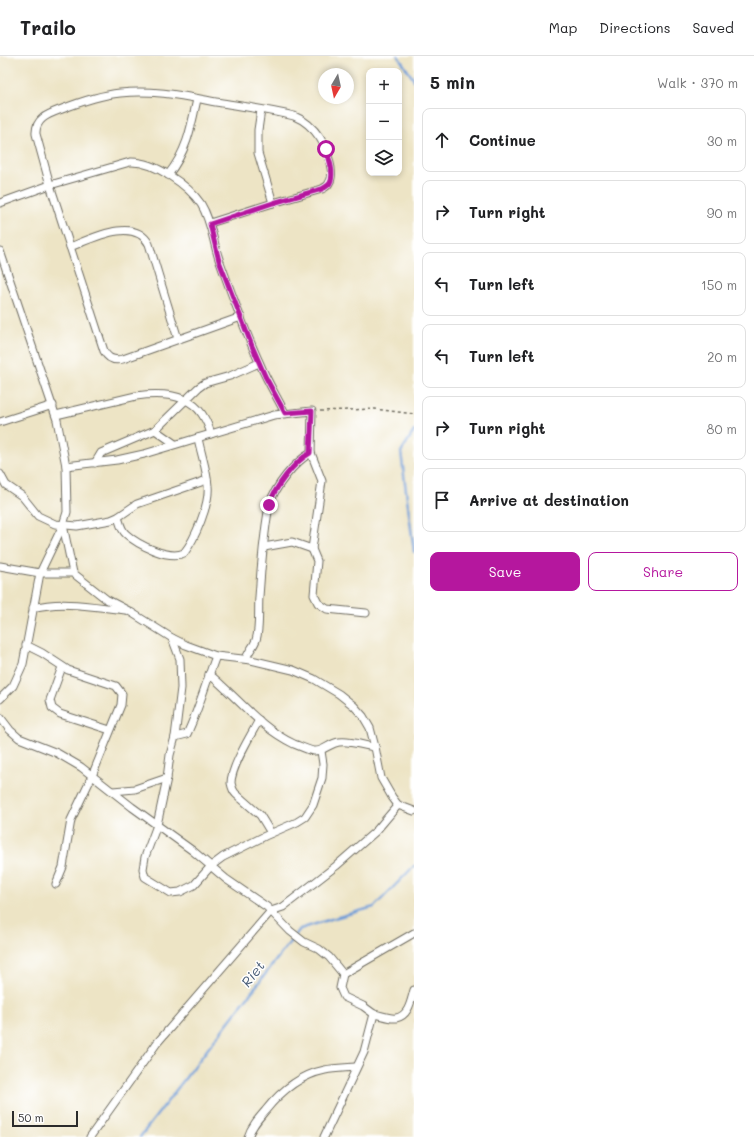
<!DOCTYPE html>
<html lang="en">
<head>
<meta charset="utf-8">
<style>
	:root { --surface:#fff; --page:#f6f6f6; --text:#202124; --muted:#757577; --line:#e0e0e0; --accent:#b5179e }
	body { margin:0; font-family:Mali,sans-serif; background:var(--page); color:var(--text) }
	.controls { position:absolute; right:12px; top:12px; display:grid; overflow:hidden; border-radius:8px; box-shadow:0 2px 6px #0003 }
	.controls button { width:36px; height:36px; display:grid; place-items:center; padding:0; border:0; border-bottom:1px solid var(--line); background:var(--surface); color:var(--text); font:20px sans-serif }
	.compass { position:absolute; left:318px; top:12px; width:36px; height:36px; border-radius:50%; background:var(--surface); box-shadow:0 2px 6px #0003; rotate:189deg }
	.scale { position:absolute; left:12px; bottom:10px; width:66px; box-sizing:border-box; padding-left:4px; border:2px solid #2b2b2b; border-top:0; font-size:11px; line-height:14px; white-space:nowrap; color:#2b2b2b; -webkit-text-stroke:3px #fff; paint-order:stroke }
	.stop { position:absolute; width:12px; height:12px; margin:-9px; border:3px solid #b5179e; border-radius:50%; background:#fff }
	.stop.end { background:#b5179e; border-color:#fff; box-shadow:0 1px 4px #0008 }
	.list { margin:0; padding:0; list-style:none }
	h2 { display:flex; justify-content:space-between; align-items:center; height:52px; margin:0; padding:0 16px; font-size:17px }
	h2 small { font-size:13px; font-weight:400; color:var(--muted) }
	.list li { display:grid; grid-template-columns:26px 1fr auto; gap:12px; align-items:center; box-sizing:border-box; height:64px; margin:0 8px 8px; padding:0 8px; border:1px solid var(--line); border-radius:8px }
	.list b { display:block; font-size:15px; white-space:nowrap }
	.list em { font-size:13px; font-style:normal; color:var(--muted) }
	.actions { display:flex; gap:8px; padding:12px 16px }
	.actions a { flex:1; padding:9px 0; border:1px solid var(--accent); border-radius:8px; text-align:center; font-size:14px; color:var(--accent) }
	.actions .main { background:var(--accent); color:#fff }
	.icon { flex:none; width:22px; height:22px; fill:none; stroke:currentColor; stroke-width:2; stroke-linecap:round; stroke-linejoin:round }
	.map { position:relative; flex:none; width:414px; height:1081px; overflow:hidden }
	header { display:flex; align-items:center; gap:24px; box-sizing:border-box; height:56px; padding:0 20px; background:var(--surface); border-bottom:1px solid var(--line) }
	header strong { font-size:19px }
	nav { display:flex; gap:22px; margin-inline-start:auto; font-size:14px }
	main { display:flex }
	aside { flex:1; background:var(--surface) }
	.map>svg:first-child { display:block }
</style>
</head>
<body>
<header>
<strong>Trailo</strong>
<nav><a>Map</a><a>Directions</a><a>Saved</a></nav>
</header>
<main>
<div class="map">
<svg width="414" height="1081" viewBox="0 0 414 1081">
	<rect width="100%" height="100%" fill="#fff"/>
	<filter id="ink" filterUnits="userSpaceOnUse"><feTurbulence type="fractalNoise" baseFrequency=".025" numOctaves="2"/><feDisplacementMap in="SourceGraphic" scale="8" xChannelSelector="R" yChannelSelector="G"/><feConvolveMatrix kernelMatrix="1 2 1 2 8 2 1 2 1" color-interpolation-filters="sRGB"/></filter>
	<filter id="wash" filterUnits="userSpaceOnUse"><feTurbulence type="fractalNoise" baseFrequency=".012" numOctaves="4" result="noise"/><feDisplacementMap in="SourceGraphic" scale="16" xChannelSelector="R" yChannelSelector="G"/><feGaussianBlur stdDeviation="0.9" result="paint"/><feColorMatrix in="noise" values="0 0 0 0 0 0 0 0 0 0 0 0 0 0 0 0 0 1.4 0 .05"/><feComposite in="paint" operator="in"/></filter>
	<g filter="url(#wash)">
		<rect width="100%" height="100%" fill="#ede4c5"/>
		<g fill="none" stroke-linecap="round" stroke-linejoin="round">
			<g stroke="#6f9dd7" stroke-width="2.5">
				<path d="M398,0L414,24"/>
				<path d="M414,375L401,396L414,496"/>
				<path d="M140,1081L300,873L331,863L374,851L414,810"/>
			</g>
		</g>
	</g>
	<g filter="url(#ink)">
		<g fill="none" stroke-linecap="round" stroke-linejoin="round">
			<defs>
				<g id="street">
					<path d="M261,54L258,74V97L273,147"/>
					<path d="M168,119C187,95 191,72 197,43"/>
					<path d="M0,147L50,129L130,106C154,105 188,129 201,148C212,166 213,187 220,206C232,239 245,276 260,308C267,325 277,341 285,357"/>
					<path d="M210,167L273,147L322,133C324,132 328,130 329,127C336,118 326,91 320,82C314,73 304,64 294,60C271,54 246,51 222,47C188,41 155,33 120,37C100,39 80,46 62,53C49,58 35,62 36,78L50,129L104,295C108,303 115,305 123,303L241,261"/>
					<path d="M70,191C91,183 134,160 149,188L178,283"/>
					<path d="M0,195L57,364L66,410L67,456L63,469L40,517L23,608L13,630L0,643"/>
					<path d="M56,359L136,340C158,337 188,337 202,358C206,364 209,371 211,378"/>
					<path d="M0,366L53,349"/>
					<path d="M155,374L175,388"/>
					<path d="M311,397L322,425L312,493L317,505L314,539L318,547L327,553L366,557"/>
					<path d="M95,407L101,397L155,374L198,332L205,327L230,320L259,307"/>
					<path d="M66,410L117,404L144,398L274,359L312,355L311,397C294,406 275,431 269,449C264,479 261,510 259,541C258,553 260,573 256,584C254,590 248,596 246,603"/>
					<path d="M0,418L6,429L22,440L38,460L55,468L77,470L111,464L118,461L137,448L207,424"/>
					<path d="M118,461C120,467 121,474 126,478C138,489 169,504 184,497C195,483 210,448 208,430C207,414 201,398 198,382"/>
					<path d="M63,469L73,517L106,543L129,555L172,582L186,589L216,600L251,604L293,614L314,623L339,638L354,650L363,660L370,672L375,691L381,722L392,741L398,749L414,755"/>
					<path d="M264,491L292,486L312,493"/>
					<path d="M0,510L40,517H73"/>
					<path d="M33,552C62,544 95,551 125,554"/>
					<path d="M172,582L180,603L181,632L175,681"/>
					<path d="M26,589L42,597L68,614L116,630L122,638L121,649L92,720L71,764L63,811L56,828"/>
					<path d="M216,600C206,626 199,653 187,678L175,681L170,699L167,722L157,769L145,801L143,813L145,821L171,837L180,836L194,829L211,810L223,801L265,780L297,766L305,761L313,749L322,722L323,708L321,695"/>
					<path d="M62,611L50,644L52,652L60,658L110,674"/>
					<path d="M209,618C237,641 260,672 294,688C300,690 307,694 314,695C323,696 330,687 339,686C351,684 363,690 375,691"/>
					<path d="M0,661L10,674L19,682L57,697L81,711L132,751L193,795L226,823L267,851L290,875L304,886L319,893L329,901L343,918L340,932L344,941L363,950L374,958L364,996L324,1081"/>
					<path d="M259,664C251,679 231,711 231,727C232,732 233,735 236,738L260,759L271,777"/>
					<path d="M113,735L135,733L167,722"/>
					<path d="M343,918L414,877"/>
					<path d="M374,958C380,959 390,963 396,962C409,960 411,944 414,934"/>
					<path d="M90,1081L157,987L271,855L283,851L336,810L376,775L398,749"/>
					<path d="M248,1081C251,1071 258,1063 265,1055C280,1036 300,1019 325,1014C335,1012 346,1012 356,1011"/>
				</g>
			</defs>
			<use href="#street" stroke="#6f6c61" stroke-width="9"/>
			<path stroke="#6f6c61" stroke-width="1.5" stroke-dasharray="3 3" stroke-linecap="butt" d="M320,355L375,353L414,358"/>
			<use href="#street" stroke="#fff" stroke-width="7"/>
		</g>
	</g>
	<g fill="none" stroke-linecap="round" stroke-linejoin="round" filter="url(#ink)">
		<path stroke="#b5179e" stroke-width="5" d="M269,449C275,431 294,406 310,397L312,355L285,357L265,320L252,290L219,205L210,168L273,147L322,133C324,132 328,130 330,127C335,118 329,102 326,93"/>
	</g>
	<g text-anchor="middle" stroke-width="3" stroke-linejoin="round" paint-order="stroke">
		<g font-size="14" font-style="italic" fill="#4a5e78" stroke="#fff">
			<text transform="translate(253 918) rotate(-52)" y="5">Riet</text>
		</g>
	</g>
</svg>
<div class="controls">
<button>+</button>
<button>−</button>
<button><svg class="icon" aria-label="layers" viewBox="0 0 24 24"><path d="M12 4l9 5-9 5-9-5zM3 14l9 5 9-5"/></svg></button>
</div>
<svg class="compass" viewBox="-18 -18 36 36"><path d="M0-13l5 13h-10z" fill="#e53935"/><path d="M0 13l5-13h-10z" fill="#757577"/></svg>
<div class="scale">50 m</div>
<div class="stop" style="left:326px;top:93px"></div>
<div class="stop end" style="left:269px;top:449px"></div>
</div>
<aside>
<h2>5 min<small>Walk · 370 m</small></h2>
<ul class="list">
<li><svg class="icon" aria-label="ahead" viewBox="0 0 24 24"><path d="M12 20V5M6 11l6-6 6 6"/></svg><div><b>Continue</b></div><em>30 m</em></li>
<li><svg class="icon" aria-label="right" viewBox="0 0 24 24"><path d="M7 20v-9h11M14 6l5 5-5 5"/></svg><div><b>Turn right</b></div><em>90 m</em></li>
<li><svg class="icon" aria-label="left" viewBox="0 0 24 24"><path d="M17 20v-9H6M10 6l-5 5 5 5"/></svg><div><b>Turn left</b></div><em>150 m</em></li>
<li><svg class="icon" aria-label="left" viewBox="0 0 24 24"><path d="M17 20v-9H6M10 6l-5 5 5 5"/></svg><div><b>Turn left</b></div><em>20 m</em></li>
<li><svg class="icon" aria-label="right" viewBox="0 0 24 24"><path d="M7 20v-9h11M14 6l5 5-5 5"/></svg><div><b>Turn right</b></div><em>80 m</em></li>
<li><svg class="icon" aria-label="arrive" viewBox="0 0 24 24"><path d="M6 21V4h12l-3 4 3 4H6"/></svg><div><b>Arrive at destination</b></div></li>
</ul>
<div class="actions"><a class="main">Save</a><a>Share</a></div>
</aside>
</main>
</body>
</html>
